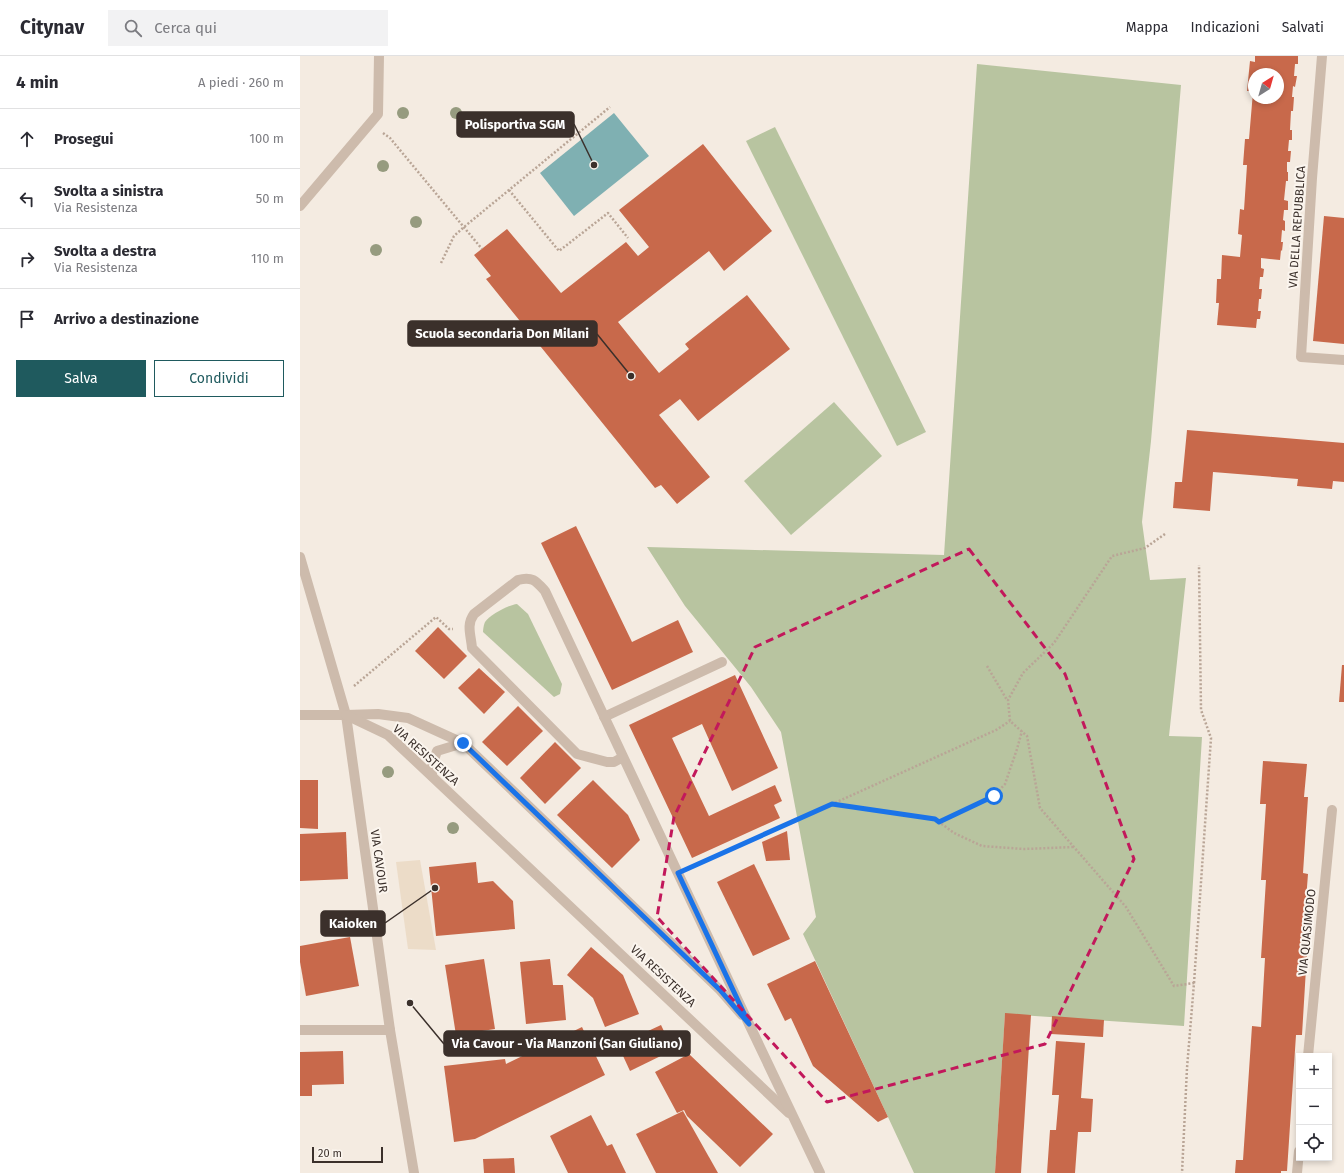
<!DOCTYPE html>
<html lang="it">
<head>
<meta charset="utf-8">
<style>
	:root { --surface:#fff; --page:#f2f2f3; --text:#2b2b33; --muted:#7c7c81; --line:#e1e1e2; --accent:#1f5a5e }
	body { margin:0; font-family:"Fira Sans",sans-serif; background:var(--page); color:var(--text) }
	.controls { position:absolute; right:12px; bottom:12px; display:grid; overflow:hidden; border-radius:0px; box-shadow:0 2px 6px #0003 }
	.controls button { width:36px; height:36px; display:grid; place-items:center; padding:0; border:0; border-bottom:1px solid var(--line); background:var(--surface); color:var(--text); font:20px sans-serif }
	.compass { position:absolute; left:948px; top:12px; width:36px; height:36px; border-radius:50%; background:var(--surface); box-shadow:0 2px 6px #0003; rotate:37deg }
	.scale { position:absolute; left:12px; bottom:10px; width:71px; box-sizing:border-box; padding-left:4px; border:2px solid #3b302b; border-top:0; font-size:11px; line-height:14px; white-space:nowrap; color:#3b302b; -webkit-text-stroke:3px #fbf5ee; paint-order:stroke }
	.stop { position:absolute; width:12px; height:12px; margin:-9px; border:3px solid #1a73e8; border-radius:50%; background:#fff }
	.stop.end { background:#1a73e8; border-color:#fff; box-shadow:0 1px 4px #0008 }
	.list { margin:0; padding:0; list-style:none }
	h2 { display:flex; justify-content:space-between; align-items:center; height:52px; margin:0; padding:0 16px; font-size:17px }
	h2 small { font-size:13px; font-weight:400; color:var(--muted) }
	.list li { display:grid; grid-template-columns:26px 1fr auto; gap:12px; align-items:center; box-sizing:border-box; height:60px; padding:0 16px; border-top:1px solid var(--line) }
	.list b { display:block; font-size:15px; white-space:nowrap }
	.list p { margin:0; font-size:13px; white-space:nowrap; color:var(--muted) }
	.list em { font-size:13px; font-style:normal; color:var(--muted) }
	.actions { display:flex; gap:8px; padding:12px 16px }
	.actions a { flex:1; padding:9px 0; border:1px solid var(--accent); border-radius:0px; text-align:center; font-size:14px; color:var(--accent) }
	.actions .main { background:var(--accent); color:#fff }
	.icon { flex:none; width:22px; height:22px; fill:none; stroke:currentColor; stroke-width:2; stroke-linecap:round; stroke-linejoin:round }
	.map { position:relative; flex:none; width:1044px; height:1117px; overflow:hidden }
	header { display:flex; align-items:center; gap:24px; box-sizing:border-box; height:56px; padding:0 20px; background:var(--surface); border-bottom:1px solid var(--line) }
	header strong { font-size:19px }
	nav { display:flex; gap:22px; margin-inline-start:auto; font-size:14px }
	.search { width:280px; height:36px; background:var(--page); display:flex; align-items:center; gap:10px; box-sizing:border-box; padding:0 14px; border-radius:0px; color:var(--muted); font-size:15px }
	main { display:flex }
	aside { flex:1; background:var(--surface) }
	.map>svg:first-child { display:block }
</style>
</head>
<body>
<header>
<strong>Citynav</strong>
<div class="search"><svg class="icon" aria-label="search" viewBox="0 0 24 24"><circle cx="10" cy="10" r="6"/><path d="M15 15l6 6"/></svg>Cerca qui</div>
<nav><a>Mappa</a><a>Indicazioni</a><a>Salvati</a></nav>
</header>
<main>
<aside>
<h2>4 min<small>A piedi · 260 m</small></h2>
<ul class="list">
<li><svg class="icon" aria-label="ahead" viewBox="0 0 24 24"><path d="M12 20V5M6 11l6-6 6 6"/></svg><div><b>Prosegui</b></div><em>100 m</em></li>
<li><svg class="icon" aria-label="left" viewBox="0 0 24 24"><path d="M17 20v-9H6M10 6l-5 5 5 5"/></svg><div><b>Svolta a sinistra</b><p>Via Resistenza</p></div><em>50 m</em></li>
<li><svg class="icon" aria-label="right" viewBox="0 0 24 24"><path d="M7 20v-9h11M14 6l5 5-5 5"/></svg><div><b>Svolta a destra</b><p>Via Resistenza</p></div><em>110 m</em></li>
<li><svg class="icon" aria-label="arrive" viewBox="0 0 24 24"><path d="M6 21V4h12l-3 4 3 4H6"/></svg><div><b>Arrivo a destinazione</b></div></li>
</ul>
<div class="actions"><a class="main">Salva</a><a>Condividi</a></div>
</aside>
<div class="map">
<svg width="1044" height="1117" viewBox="0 0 1044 1117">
	<rect width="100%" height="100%" fill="#f4ebe1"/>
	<g fill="#b8c4a0">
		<path d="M677,8L881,29L851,385L842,466L850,524L886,522L869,680L902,681L884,970L705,958L695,1117H614L503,878L516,861L481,676L451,631L385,550L347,491L644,499Z"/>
		<path d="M475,71L626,376L597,390L446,85Z"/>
		<path d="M534,346L582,400L491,479L444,425Z"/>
		<path d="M217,548L228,558L262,628L260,638L254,641L183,576C183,573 184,568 185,566C190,559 208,549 217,548Z"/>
	</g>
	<path fill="#ecdcc8" d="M120,804L136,894L108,893L96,806Z"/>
	<path fill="#7fb0b2" d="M314,57L349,100L274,160L240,117Z"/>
	<g fill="#c8694b">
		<path d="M955,0H998V8H995L994,20H997L995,31L993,30L992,41H994L993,55H991L990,74H992V84H989L988,95H991L990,106H987V116H988V125H986L984,144L988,145V154H984L983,164L985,165V175L982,174L981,186H983L982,195L981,194L980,204L961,202V212L964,213L963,221H960L959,233H962L961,243H959L958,255H961L960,263H957L956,272L917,269L919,247H916L917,223H921L922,199L940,201L942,179L938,178L940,153L944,154L947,109H943L945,83H949L953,36H954V42H978V18H954V35H947L950,5L955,6Z"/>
		<path d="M403,88L472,175L424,215L409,195L318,266L359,317L389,293L385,288L447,239L490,293L398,365L380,343L359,359L410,421L377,448L361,429L355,432L186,223L191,220L174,199L207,173L261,237L326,186L338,200L349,191L319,154Z"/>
		<path d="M1024,160L1044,162V288L1013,285Z"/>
		<path d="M887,374L1044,387V426L1033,425L1032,433L997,430L998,423L913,416L910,455L873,452L875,426H882Z"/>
		<path d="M276,470L332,586L378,564L393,596L312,634L241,487Z"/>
		<path d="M138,571L167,600L144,623L115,595Z"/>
		<path d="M1042,609H1044V646H1039Z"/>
		<path d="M179,612L205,636L184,658L158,632Z"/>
		<path d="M435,619L478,712L432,735L402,668L372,682L409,760L475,729L482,745L474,749L480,762L392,802L329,669Z"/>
		<path d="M218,650L243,675L207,710L182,686Z"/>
		<path d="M255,686L281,712L245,748L220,722Z"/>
		<path d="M963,705L1007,708L1004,741H1008L1003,817L1008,818L1002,896H1007L1002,979H996L987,1115H981V1117H935L936,1104H943L952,970L961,971L965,902H961L966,824H961L966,748H960Z"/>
		<path d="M0,724H18V773L0,772Z"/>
		<path d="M293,724L328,759L340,784L312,812L257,759Z"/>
		<path d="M487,775L490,804L466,805L462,786Z"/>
		<path d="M46,776L48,823L0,825V778Z"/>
		<path d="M176,806L178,827L193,825L213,845L215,873L136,880L129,811Z"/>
		<path d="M454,808L490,883L453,900L417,826Z"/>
		<path d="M50,881L59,930L6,940L0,906V890Z"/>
		<path d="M291,891L323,919L339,958L305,971L293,942L267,919Z"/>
		<path d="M184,903L195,973L156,979L145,909Z"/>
		<path d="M250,903L253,929H263L266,964L226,968L220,906Z"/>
		<path d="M515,905L588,1061L578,1066L513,1010L491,962L485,965L467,928Z"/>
		<path d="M705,957L731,959L721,1117H695Z"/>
		<path d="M752,960L804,964L803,981L751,978Z"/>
		<path d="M361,969L373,994L330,1015L318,989Z"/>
		<path d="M282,971L305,1019L175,1083L154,1086L144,1010L205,1003L206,1008Z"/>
		<path d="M756,985L785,987L781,1042L793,1043L791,1076H778L775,1117H747L750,1074H756L759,1039H752Z"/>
		<path d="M43,995L44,1028L12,1029V1040H0V996Z"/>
		<path d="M389,998L473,1078L440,1111L387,1060L384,1054L377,1057L355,1016Z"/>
		<path d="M383,1055L418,1117H356L336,1078Z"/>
		<path d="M291,1059L307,1090L312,1088L326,1117H268L250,1080Z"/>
		<path d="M214,1102L215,1117H184L183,1103Z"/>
	</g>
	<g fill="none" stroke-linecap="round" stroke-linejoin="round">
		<g stroke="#b9a596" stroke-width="2.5" stroke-dasharray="2 2" stroke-linecap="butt">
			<path d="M83,77L90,82L182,193"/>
			<path d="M209,134L259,195L308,157L328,182"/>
			<path d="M141,207L154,180L164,171L310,51"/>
			<path d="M865,478L845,492L812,500L754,587L723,617L708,644L710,665L727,680L740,752L826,851L874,930L894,927L887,1012L882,1117"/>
			<path d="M687,610L707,644"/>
			<path d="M54,630L136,561L149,573H153"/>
			<path d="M532,748L635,763L654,777L682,790L724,793L774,791"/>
			<path d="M639,766L694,740L705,728L717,693L722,675"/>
			<path d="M393,811L696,674L710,665"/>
			<path d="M894,927L911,682L901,654L899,509"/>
		</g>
		<g stroke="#cdbbac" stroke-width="10">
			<path d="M304,661L422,606"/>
			<path d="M132,720V710L137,695L163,687"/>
			<path d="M1008,1000L1032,754"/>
			<path d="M997,1117L999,1095"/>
		</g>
		<g stroke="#cdbbac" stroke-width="10">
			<path d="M1022,0L1012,122L1001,301L1044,304"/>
			<path d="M0,150L78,58L79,0"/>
			<path d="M0,501L46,659L90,974L114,1117"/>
			<path d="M0,659H46L78,658L108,662L163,687L420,934L442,959"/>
			<path d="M46,659L88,679L489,1057"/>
			<path d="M323,701L314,706H307L277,698L172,592C171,579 166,569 174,558L218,524C232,520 236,525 245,535C313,679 381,823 449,968L520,1117"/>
			<path d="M0,974H90"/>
		</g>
	</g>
	<g fill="#969b7f">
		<circle cx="103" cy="57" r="6"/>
		<circle cx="156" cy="57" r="6"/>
		<circle cx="83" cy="110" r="6"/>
		<circle cx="116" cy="166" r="6"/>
		<circle cx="76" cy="194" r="6"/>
		<circle cx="88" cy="716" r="6"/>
		<circle cx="153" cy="772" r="6"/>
	</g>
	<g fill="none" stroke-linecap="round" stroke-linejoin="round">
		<path stroke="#1a73e8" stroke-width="5" d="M163,687L420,934L449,968L378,817L532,748L635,763L639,766L694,740"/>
	</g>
	<path fill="none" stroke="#c2185b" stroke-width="3" stroke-dasharray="8 5" stroke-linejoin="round" d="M669,493L765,618L834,803L745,988L527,1046L357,861L374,761L455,591Z"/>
	<g text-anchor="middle" stroke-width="4" stroke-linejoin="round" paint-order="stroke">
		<g font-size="12" fill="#3b302b" stroke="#fbf5ee">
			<text transform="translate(997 171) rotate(-86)" y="4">VIA DELLA REPUBBLICA</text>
			<text transform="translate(126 699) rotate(42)" y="4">VIA RESISTENZA</text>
			<text transform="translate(79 805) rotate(82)" y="4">VIA CAVOUR</text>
			<text transform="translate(1007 876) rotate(-84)" y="4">VIA QUASIMODO</text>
			<text transform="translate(363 920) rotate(43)" y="4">VIA RESISTENZA</text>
		</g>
	</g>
	<path fill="none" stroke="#3b302b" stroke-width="1.5" d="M294 109L274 68M331 320L297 278M135 832L85 867M110 947L144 988"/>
	<g fill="#3b302b" stroke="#fbf5ee" stroke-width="1.5">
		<circle cx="294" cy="109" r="4"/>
		<circle cx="331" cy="320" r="4"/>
		<circle cx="135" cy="832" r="4"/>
		<circle cx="110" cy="947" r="4"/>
	</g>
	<g fill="#3b302b" stroke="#3b302b" stroke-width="1.5">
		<rect x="157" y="56" width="117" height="25" rx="4"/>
		<rect x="108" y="265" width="189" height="25" rx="4"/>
		<rect x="21" y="855" width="64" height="25" rx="4"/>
		<rect x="144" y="975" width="246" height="25" rx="4"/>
	</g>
	<g font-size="13" text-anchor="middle" font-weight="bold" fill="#fff">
		<text x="215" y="73">Polisportiva SGM</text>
		<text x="202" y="282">Scuola secondaria Don Milani</text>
		<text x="53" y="872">Kaioken</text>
		<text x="267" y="992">Via Cavour - Via Manzoni (San Giuliano)</text>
	</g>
</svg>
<div class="controls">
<button>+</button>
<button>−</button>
<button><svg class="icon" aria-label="locate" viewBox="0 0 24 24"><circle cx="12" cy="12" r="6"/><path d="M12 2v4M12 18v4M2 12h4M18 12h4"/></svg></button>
</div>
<svg class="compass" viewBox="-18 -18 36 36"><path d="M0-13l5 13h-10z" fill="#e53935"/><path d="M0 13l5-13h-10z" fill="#7c7c81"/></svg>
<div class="scale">20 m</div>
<div class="stop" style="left:694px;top:740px"></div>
<div class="stop end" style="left:163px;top:687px"></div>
</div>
</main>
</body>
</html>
